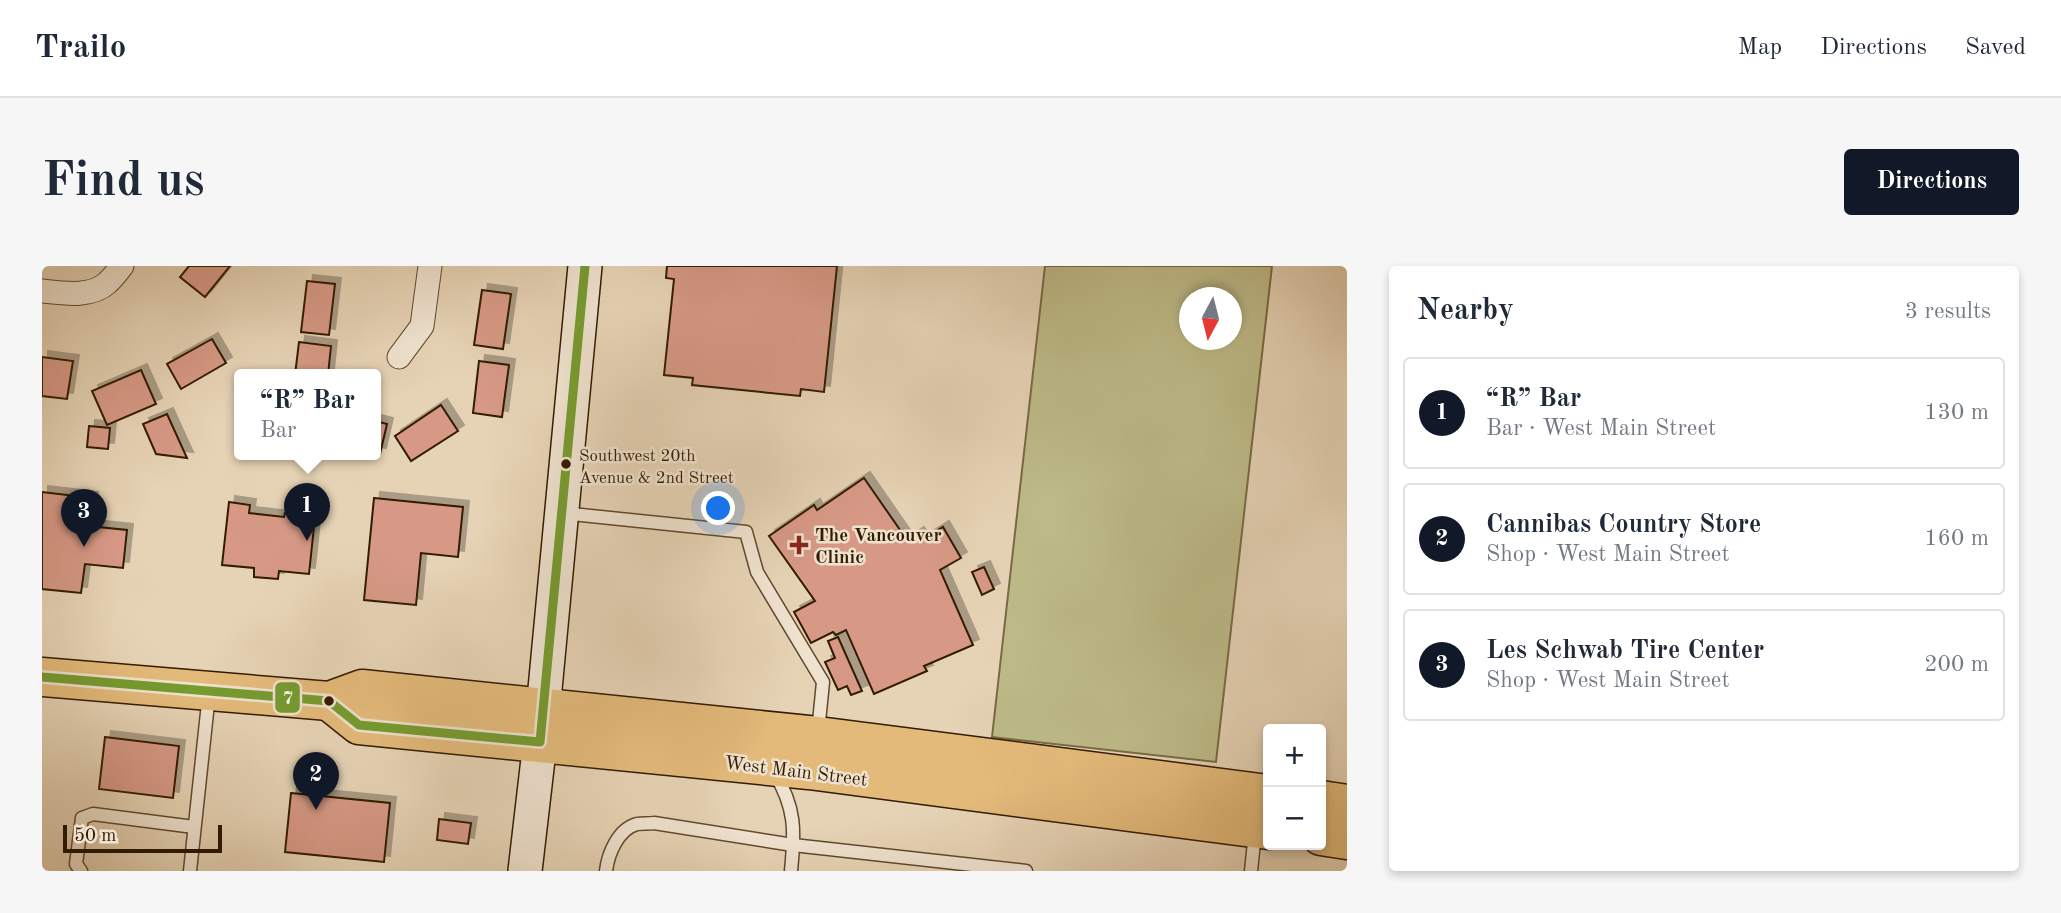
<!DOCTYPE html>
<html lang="en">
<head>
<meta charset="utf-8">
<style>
	:root { --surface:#fff; --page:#f6f6f7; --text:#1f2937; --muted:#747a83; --line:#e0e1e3; --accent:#111827 }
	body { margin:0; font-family:"Old Standard TT",serif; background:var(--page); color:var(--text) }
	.controls { position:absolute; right:21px; bottom:21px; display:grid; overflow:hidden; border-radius:7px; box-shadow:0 4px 10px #0003 }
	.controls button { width:63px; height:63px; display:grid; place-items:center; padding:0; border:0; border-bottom:2px solid var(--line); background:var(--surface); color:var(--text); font:35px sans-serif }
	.compass { position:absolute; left:1137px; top:21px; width:63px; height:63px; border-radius:50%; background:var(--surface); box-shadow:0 4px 10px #0003; rotate:187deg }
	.scale { position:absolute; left:21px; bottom:18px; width:159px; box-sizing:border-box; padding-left:7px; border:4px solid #331b00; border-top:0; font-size:19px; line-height:24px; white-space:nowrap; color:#331b00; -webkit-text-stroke:5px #efe2cf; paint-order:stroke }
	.you { position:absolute; left:677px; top:243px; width:24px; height:24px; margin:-18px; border:5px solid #fff; border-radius:50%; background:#1a73e8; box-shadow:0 0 0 10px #1a73e833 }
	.badge { display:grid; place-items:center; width:46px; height:46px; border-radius:50%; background:var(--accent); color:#fff; font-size:23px; font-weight:700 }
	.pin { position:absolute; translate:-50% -58px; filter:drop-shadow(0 2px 4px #0008) }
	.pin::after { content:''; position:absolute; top:37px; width:24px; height:21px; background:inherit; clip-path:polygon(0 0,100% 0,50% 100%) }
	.popup { position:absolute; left:192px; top:103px; width:147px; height:91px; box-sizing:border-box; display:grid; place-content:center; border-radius:7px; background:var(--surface); filter:drop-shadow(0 2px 5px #0005); font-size:23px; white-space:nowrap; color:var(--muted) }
	.popup b { font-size:26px; color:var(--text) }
	.popup::after { content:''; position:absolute; left:50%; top:100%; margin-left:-14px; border:14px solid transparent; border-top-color:var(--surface) }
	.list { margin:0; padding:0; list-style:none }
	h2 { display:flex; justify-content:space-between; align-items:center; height:91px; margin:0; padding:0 28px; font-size:30px }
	h2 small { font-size:23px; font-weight:400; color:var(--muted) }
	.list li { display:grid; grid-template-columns:46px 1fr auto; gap:21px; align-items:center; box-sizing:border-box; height:112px; margin:0 14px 14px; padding:0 14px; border:2px solid var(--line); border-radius:7px }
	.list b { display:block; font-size:26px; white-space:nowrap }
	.list p { margin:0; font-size:23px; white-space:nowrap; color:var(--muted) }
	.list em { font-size:23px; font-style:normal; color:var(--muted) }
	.map { position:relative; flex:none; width:1305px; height:605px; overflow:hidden; border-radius:7px }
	header { display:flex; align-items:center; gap:42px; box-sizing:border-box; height:98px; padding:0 35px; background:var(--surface); border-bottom:2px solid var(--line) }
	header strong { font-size:33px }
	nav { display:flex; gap:38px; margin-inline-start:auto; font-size:24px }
	.intro { display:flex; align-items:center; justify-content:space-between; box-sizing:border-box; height:168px; padding:0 42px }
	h1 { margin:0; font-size:49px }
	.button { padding:18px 32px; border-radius:7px; background:var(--accent); color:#fff; font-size:24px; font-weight:700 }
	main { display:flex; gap:42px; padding:0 42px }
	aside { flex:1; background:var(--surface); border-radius:7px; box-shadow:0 4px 10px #0003 }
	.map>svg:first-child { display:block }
</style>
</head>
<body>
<header>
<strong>Trailo</strong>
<nav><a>Map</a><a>Directions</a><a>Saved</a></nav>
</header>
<div class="intro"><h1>Find us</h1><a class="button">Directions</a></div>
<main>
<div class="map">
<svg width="1305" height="605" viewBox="0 0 1305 605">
	<defs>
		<filter id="shadow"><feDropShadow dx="6" dy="-6" stdDeviation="0" flood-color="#0004"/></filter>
	</defs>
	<rect width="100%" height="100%" fill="#e6d3b5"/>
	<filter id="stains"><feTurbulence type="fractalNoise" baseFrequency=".00286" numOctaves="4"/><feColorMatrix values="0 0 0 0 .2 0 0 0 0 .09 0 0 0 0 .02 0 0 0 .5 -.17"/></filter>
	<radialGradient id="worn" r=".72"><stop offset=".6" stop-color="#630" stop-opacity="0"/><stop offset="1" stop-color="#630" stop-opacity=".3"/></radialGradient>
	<path fill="#bdba88" stroke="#786a44" stroke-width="2" fill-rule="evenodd" d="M1003,0H1230L1174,496L950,471ZM1148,32H1190V74H1148Z"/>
	<g fill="#d79986" stroke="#331b00" stroke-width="2" filter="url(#shadow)">
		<path d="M147,0H188L163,31L138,11Z"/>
		<path d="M625,0H795L782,126L759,123L758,130L650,119L651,112L622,109L632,13L624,12Z"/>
		<path d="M265,15L293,18L287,69L259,66Z"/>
		<path d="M440,24L469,28L461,83L432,79Z"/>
		<path d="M170,73L184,97L139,123L125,98Z"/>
		<path d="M257,76L289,80L286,109H253Z"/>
		<path d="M0,91L31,95L25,133L0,130Z"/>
		<path d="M437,95L467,99L460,151L431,147Z"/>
		<path d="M99,104L114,138L65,159L50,125Z"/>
		<path d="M399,139L416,165L369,195L353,170Z"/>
		<path d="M125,148L145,192L114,188L101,158Z"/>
		<path d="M333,155L345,158L338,188L333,187Z"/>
		<path d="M47,160L68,162L66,183L45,181Z"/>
		<path d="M822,212L865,274L876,267L880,274L901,261L919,292L898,304L931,379L882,400L885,405L832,428L804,364L794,369L791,366L769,377L752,346L773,335L727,270L772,239L775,244Z"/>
		<path d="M0,226L50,232L47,260L85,264L81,302L43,298L39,327L0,323Z"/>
		<path d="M332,232L421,241L416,291L379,287L374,339L322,334Z"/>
		<path d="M187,236L208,239L207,247L242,251L243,247L273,251L267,308L237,305L236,313L212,311V302L180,299Z"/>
		<path d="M942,301L952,323L940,329L930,306Z"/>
		<path d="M796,371L820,425L809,429L805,420L796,424L783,396L793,392L786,375Z"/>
		<path d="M63,471L137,480L131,532L57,523Z"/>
		<path d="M249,527L348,537L342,596L243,586Z"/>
		<path d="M397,553L429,557L426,578L395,574Z"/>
	</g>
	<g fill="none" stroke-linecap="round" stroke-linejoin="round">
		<defs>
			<g id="lane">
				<path d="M520,247L704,266L715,306L781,416L776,466"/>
				<path d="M732,506C754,542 753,565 749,605"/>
				<path d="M39,605L34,598L40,552L51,548L152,561"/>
				<path d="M148,605L167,428"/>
				<path d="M564,605C566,588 576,563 595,558C600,557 607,558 612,557L751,579L984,605"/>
				<path d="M1209,605L1213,567"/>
			</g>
			<g id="street">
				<path d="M0,25C20,27 49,32 65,17C71,12 75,6 80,0"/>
				<path d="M357,91L380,60L388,0"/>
			</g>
			<path id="secondary" d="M483,605L498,476L543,0"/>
			<g id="highway">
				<path d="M0,411L287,435L320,423L776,470L1226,528"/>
				<path d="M287,435L317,459L767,504L1226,564"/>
				<path d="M1279,534L1305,538"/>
				<path d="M1279,570L1305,574"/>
			</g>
		</defs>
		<use href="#lane" stroke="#60492d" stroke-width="15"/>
		<use href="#street" stroke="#60492d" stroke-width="25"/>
		<use href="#secondary" stroke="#331b00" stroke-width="36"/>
		<use href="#highway" stroke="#331b00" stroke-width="41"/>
		<use href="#lane" stroke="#efe2cf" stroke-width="12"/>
		<use href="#street" stroke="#efe2cf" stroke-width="23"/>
		<use href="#secondary" stroke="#efe2cf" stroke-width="33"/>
		<use href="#highway" stroke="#e3ba7a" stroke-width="38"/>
		<defs>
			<path id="bus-1" d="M0,411L287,435L317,459L498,476L543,0"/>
		</defs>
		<use href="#bus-1" stroke="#efe2cf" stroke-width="14"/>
		<use href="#bus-1" stroke="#769b2f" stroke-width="9"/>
	</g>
	<g fill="#331b00" stroke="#efe2cf" stroke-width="2.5">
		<circle cx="524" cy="198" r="6"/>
		<circle cx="287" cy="435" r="6"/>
	</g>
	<path fill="#8f2418" stroke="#efe2cf" stroke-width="2.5" d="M753.5 268.5h7v7h7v7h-7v7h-7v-7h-7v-7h7z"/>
	<g text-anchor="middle" stroke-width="5" stroke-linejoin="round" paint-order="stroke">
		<g font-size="17" fill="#331b00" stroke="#efe2cf" text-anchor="start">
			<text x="537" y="195">Southwest 20th<tspan x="537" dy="22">Avenue &amp; 2nd Street</tspan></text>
		</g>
		<g font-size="19" font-weight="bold" fill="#331b00" stroke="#efe2cf" text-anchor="start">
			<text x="773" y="275">The Vancouver<tspan x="773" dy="22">Clinic</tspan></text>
		</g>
		<g font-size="19" fill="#331b00" stroke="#efe2cf">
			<text transform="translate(754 504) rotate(7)" y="7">West Main Street</text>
		</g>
	</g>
	<rect stroke="#efe2cf" stroke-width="2.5" x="232" y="415" width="27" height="33" rx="7" fill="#769b2f"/>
	<g font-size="19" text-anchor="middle" font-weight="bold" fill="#fff">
		<text x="246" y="438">7</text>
	</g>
	<rect width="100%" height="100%" filter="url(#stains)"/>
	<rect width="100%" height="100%" fill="url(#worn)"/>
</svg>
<div class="controls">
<button>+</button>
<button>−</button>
</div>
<svg class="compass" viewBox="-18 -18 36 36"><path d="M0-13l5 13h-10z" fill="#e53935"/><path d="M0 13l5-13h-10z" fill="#747a83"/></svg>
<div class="scale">50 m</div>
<div class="you"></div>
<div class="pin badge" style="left:265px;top:275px">1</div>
<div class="popup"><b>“R” Bar</b>Bar</div>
<div class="pin badge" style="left:274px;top:544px">2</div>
<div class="pin badge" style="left:42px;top:281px">3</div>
</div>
<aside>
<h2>Nearby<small>3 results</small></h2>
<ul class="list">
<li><span class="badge">1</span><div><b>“R” Bar</b><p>Bar · West Main Street</p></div><em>130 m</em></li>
<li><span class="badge">2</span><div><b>Cannibas Country Store</b><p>Shop · West Main Street</p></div><em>160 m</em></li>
<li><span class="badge">3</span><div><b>Les Schwab Tire Center</b><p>Shop · West Main Street</p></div><em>200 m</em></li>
</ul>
</aside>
</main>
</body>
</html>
